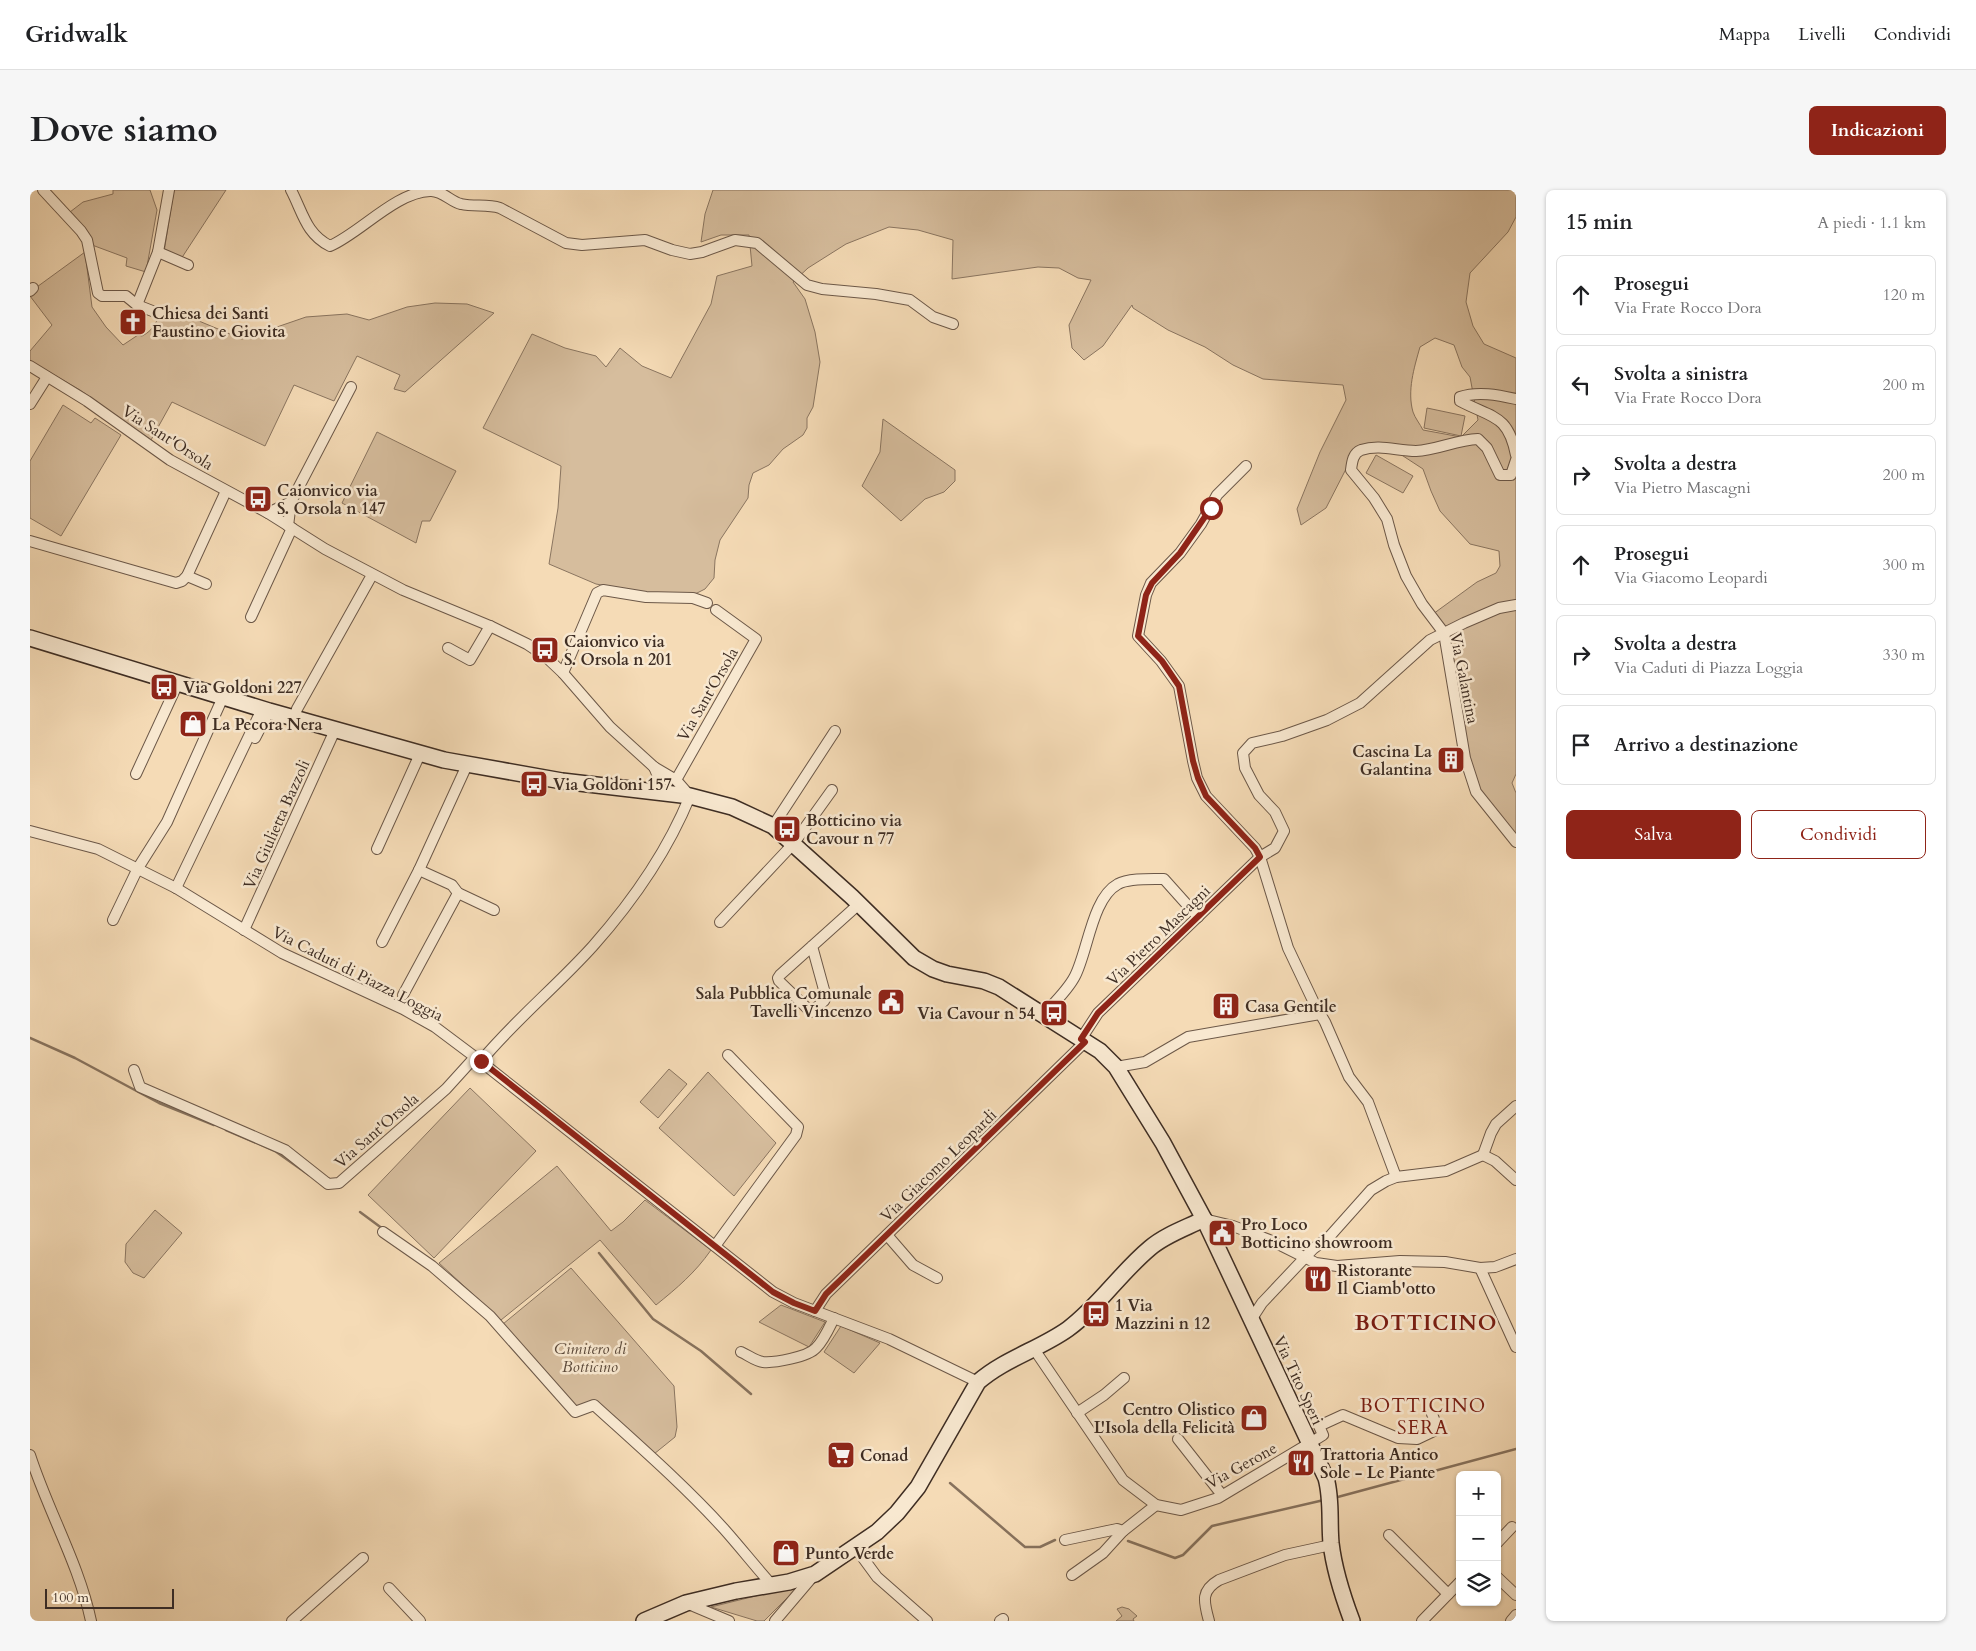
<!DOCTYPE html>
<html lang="it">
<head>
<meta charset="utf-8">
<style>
	:root { --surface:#fff; --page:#f6f6f6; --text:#202124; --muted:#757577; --line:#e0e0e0; --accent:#8f2418 }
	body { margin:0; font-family:Cardo,serif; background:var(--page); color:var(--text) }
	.controls { position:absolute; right:15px; bottom:15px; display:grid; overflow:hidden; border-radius:8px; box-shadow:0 1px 4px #0004 }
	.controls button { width:45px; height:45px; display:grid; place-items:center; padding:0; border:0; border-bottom:1px solid var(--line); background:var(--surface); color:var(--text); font:25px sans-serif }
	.scale { position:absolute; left:15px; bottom:12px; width:129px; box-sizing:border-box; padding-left:5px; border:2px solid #3e2d23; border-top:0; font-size:14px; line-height:18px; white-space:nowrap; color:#3e2d23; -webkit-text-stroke:4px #f8e8d0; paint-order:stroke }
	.stop { position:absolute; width:15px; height:15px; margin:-11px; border:4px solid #8f2418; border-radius:50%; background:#fff }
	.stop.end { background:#8f2418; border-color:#fff; box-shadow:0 1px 5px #0008 }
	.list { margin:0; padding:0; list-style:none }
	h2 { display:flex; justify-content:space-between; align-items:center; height:65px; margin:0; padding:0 20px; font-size:21px }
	h2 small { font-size:16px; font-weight:400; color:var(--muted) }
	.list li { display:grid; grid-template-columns:32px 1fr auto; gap:15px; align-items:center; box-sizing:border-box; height:80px; margin:0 10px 10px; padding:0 10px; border:1px solid var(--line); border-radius:8px }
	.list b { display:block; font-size:19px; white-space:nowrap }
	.list p { margin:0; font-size:16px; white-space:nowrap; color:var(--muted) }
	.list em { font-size:16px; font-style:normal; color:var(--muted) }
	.actions { display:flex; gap:10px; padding:15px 20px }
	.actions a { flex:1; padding:11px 0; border:1px solid var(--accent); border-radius:8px; text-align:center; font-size:18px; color:var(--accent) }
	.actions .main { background:var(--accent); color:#fff }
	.icon { flex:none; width:28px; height:28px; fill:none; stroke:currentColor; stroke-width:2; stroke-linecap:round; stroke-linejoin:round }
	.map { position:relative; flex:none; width:1486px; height:1431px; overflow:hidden; border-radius:8px }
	header { display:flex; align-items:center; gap:30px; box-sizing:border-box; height:70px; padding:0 25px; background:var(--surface); border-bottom:1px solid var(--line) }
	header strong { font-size:24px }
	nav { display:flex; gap:28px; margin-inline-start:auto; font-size:18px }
	.intro { display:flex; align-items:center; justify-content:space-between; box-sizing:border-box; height:120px; padding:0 30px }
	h1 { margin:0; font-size:35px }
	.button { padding:12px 22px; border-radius:8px; background:var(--accent); color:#fff; font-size:18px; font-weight:700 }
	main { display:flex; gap:30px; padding:0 30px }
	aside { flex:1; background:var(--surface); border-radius:8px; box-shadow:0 1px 4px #0004 }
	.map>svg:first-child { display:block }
</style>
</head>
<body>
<header>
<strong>Gridwalk</strong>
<nav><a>Mappa</a><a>Livelli</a><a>Condividi</a></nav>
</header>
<div class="intro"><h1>Dove siamo</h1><a class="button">Indicazioni</a></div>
<main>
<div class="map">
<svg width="1486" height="1431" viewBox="0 0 1486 1431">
	<rect width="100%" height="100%" fill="#f5dbb6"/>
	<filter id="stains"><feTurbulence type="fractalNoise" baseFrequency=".004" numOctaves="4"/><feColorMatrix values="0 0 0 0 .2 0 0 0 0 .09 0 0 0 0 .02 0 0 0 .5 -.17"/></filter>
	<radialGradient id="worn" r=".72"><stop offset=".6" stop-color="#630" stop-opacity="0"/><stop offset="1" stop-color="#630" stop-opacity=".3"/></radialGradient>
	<g fill="#d6bd9d" stroke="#8a7560" fill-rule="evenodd">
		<path d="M83,0H120L127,20L116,82L96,76L97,68L62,55L40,22L53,12L83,4Z"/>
		<path d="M144,0H196L151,69L134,62Z"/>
		<path d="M683,0H1486V27L1478,42L1440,83L1436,112L1443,136L1454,154L1486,168V584L1482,593L1486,603V650L1450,600L1439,565L1418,447L1403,424L1447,392L1466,383L1470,376L1469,361L1440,354L1410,321L1401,301L1393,279L1367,262L1333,256L1316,279L1296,318L1271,335L1267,319L1290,262L1316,210L1313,195L1233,189L1203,175L1175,157L1138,140L1103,118L1102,115L1073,156L1054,170L1042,158L1039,135L1061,90L1048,88L1029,78L1008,77L922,89L923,50L888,40L859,37L816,54L778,78L763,92L775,109L785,142L790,172L783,217L777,228V238L773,245L753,259L739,275L723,283L719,295L718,308L690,350L685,370L684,388L675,399L663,405L616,403L566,394L519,374L528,318L531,276L453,238L502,144L535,158L566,166L576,177L590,158L612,176L641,188L681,114L687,86L722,76L719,45H691L671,52L675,24ZM1405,148L1424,155L1432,177L1440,187L1448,230L1431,247L1393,240C1390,234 1385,228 1383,222C1377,201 1384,178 1390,157Z"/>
		<path d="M55,62L62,117L76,137L93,155L108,145L112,146C125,140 128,128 133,116L212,149L276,127L317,124L339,130L377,117L405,113L437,114L464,123L375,202L364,199L370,185L327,166L304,211L264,195L235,256L142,212L121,250L50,200L0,171V161L22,135L0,106V102Z"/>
		<path d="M33,215L61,233L65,228L91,245L31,346L0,328V271Z"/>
		<path d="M1397,218L1435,226L1431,246L1394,238Z"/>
		<path d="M853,229L925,280V291L914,302L895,309L871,331L832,296L850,262Z"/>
		<path d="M347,242L426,281L400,331H392L386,353L312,313Z"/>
		<path d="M1346,265L1383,286L1373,303L1336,283Z"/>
		<path d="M639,879L657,894L628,928L610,912Z"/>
		<path d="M678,882L746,953L704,1006L629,938Z"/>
		<path d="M440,898L506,961L404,1068L338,1005Z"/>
		<path d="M527,976L581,1041L593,1032L615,1010L681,1060C665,1083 647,1098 626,1115L570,1050L471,1130L409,1073Z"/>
		<path d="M125,1020L152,1043L114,1088L103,1083L95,1072L96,1054Z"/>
		<path d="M541,1078L644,1196L647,1237L645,1247L624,1264L566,1213L545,1220L473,1134Z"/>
		<path d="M751,1115L795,1132L779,1157L729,1132Z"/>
		<path d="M811,1136L850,1153L824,1183L794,1162Z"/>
		<path d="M770,1395L734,1431H727L681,1417Z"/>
		<path d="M1092,1417L1099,1419L1107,1426L1103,1429L1104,1431H1086L1092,1426L1087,1419Z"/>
	</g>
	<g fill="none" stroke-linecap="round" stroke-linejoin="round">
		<g stroke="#87725d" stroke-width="2.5">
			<path d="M0,848L45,868L129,913L184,935"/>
			<path d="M196,940L245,961L279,985"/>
			<path d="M330,1022L353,1039"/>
			<path d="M569,1063L623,1129L671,1161L721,1204"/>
			<path d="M920,1293L995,1357H1010L1025,1350"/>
			<path d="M1304,1308L1486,1259"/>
			<path d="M1098,1351L1145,1368L1153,1365L1182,1336L1294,1310"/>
		</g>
		<defs>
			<g id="street">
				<path d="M13,0L51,41L57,50L68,103L72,106H96L107,115L130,124"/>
				<path d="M261,0C273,23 276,44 300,56C330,43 366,2 400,1C412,0 421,12 431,14C444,17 457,14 470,18L536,53L552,55L615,50L642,60L660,64L672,62L705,50L727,53L777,95L792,99L846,104L880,110L903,127L923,134"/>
				<path d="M128,62L158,75"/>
				<path d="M0,101L3,98"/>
				<path d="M107,115L128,62L139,0"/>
				<path d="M0,176L57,211L140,270L238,323L295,359L373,400L460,436L497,454L515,466L533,483L580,537L624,577L646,590L660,606C638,660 602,712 563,756C527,796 485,830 451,871"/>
				<path d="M1486,209C1468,205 1448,201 1430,207V211C1462,228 1478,224 1486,265"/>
				<path d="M0,214L17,187"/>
				<path d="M1486,270L1481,285H1470L1457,258L1448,249C1426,250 1407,260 1386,261C1367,261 1350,254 1331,260C1323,263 1322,272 1321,280L1344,308L1357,329L1364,355L1376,386L1392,414L1414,443L1435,568L1446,602L1486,652"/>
				<path d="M1216,276L1187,305L1171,334L1150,363L1121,393L1116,405L1108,446L1131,471L1149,496L1163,571L1167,588L1176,606L1225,658L1230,667L1258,758L1285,815L1295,832L1319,887L1338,912L1366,987"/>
				<path d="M238,323L261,312"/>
				<path d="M258,336L261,312L321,197"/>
				<path d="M0,351L146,393L152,391L157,386L196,301"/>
				<path d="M157,386L176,394"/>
				<path d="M221,427L262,338"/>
				<path d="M418,458L440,470L460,436"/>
				<path d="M533,483L567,403L573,400L616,407L663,408L677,413"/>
				<path d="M264,528L267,519L342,385"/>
				<path d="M225,548L239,521"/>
				<path d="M624,577L630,591L628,602"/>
				<path d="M106,584L148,493"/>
				<path d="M646,590L726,449L686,420"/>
				<path d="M743,636L805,541"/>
				<path d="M0,641L68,659L146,698L252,763L373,819L405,837L445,867L743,1102L764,1113L859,1149L948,1192"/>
				<path d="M347,659L390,564"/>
				<path d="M389,680L422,695L428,703L464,720"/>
				<path d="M146,698L232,519"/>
				<path d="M83,730L108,678L137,632L193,507"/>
				<path d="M690,732L764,653L802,600"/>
				<path d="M214,740L305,540"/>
				<path d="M352,752L389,680L437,575"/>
				<path d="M782,756L796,807L794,811L781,822L749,791L748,788L750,785L829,714"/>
				<path d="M373,805L428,703"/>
				<path d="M1013,825C1024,813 1038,800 1045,786C1058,761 1062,708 1088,694C1098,688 1121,689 1134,689L1168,727"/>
				<path d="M1051,849L1068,823L1230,667L1245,658L1254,641L1245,622L1229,605L1215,578L1213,563L1222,553L1252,546L1297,530L1330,513L1400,450L1434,433L1469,418L1486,415"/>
				<path d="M1086,877L1115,872L1158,847L1290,824"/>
				<path d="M104,880L110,897L255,960L298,994L309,993L416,899L445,867"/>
				<path d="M1453,965L1461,943L1466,934L1486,916"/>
				<path d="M1453,965L1465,971L1486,990"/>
				<path d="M1174,1029L1203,1036L1242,1051L1286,1073L1307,1076L1370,1071L1415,1072L1450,1078L1465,1077L1486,1069"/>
				<path d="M353,1042L402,1076L460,1126L545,1222L564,1215C608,1255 654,1295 694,1339C710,1357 725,1376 741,1394"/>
				<path d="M857,1045L883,1075L907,1088"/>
				<path d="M685,1056L766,945L768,937L698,865"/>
				<path d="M1450,1078L1486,1157"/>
				<path d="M785,1121L796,1104L1055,852"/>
				<path d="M1221,1130L1232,1113L1283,1059L1300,1046L1341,1000L1356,991L1366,987L1416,981L1453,965"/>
				<path d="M1004,1159L1093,1290L1126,1315L1151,1320L1188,1308L1280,1253L1293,1245L1289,1236L1313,1225L1368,1248L1387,1249L1408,1239L1402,1224"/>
				<path d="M711,1162C718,1165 725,1171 733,1172C744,1173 778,1167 786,1158C794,1150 799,1138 804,1128"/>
				<path d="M1047,1223L1074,1205L1094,1188"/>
				<path d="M1148,1249L1192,1305"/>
				<path d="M0,1265C18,1321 49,1374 61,1431"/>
				<path d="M1359,1345L1418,1404"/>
				<path d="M1035,1350L1087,1339L1093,1341"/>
				<path d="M1467,1353L1482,1337"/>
				<path d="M825,1357L847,1387L897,1431"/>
				<path d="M1042,1385L1073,1363L1093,1341L1126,1315"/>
				<path d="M1467,1387L1486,1405"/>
				<path d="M359,1398L390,1431"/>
				<path d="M656,1413L699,1431"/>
				<path d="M262,1431L333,1368"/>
				<path d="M745,1431L784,1385"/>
				<path d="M970,1431L973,1429"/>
				<path d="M1179,1431C1174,1412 1170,1401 1189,1390L1255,1365L1301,1355"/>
				<path d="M1392,1431L1430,1392"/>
				<path d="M1481,1431L1486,1425"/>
			</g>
			<g id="secondary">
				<path d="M0,448L239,521L414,570L532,591L660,606L702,617L743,636L822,707L884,768L903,779L917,784L954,791L969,797L1070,861L1086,877L1133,953L1174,1029L1296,1288C1302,1309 1299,1331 1301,1353C1304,1379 1313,1407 1322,1431"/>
				<path d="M614,1431L656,1413L706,1401L759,1392L785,1384L847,1342L867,1323L888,1297L948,1192C974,1169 1010,1159 1038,1139C1069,1116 1090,1083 1120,1058C1135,1045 1156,1038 1174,1029"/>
			</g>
		</defs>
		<use href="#street" stroke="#6c5848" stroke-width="12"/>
		<use href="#secondary" stroke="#3e2d23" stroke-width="18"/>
		<use href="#street" stroke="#f8e8d0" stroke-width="10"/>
		<use href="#secondary" stroke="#f8e8d0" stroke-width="15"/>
	</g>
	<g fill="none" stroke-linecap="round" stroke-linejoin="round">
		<path stroke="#8f2418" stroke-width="6" d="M451,871L743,1102L764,1113L785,1121L796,1104L1055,852L1051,849L1068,823L1230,667L1225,658L1176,606L1168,588L1163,571L1149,496L1132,471L1108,446L1116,405L1122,393L1150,363L1181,318"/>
	</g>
	<defs>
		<symbol id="church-square" viewBox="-11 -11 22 22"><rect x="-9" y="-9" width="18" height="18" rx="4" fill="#8f2418" stroke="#f8e8d0"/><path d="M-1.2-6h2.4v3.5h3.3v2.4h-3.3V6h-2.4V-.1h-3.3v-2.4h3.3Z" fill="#fff"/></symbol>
		<symbol id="bus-square" viewBox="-11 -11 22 22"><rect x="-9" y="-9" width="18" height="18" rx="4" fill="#8f2418" stroke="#f8e8d0"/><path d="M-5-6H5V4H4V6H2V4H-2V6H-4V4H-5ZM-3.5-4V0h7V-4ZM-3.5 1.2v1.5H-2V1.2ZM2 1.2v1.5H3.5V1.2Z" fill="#fff"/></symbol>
		<symbol id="shop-square" viewBox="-11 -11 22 22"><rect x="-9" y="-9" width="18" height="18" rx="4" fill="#8f2418" stroke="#f8e8d0"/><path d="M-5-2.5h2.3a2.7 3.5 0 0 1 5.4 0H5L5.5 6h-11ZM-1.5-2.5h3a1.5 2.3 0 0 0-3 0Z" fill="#fff"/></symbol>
		<symbol id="building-square" viewBox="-11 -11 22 22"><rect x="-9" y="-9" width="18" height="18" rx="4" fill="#8f2418" stroke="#f8e8d0"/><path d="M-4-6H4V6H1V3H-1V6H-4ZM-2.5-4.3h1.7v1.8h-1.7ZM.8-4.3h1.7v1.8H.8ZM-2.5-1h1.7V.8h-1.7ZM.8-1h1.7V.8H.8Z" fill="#fff"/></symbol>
		<symbol id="civic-square" viewBox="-11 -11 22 22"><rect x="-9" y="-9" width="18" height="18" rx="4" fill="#8f2418" stroke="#f8e8d0"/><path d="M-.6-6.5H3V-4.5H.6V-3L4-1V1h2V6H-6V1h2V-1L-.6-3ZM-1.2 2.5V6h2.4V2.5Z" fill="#fff"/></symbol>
		<symbol id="restaurant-square" viewBox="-11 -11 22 22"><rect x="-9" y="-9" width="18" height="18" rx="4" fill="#8f2418" stroke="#f8e8d0"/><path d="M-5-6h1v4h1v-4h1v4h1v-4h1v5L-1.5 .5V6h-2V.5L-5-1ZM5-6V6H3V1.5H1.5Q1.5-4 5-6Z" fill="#fff"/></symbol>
		<symbol id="supermarket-square" viewBox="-11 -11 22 22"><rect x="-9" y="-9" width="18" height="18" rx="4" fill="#8f2418" stroke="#f8e8d0"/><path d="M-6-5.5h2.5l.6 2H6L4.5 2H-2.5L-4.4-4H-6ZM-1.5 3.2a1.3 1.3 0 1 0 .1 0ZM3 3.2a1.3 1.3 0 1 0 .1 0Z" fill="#fff"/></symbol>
	</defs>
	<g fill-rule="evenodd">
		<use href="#church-square" x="87" y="116" width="32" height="32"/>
		<use href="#bus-square" x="212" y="293" width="32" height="32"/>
		<use href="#bus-square" x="499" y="444" width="32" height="32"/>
		<use href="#bus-square" x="118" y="481" width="32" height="32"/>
		<use href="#shop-square" x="147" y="518" width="32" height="32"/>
		<use href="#building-square" x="1405" y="554" width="32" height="32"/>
		<use href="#bus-square" x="488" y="578" width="32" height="32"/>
		<use href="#bus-square" x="741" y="623" width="32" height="32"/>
		<use href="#civic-square" x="845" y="796" width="32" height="32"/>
		<use href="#building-square" x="1180" y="800" width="32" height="32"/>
		<use href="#bus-square" x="1008" y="807" width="32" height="32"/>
		<use href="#civic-square" x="1176" y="1027" width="32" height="32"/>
		<use href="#restaurant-square" x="1272" y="1073" width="32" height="32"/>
		<use href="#bus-square" x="1050" y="1108" width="32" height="32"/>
		<use href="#shop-square" x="1208" y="1212" width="32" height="32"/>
		<use href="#supermarket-square" x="795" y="1249" width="32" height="32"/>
		<use href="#restaurant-square" x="1255" y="1257" width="32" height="32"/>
		<use href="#shop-square" x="740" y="1347" width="32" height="32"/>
	</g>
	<g text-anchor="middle" stroke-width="5" stroke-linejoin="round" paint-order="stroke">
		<g font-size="16" font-weight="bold" fill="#3e2d23" stroke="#f8e8d0" text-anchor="start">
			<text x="122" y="129">Chiesa dei Santi<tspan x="122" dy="18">Faustino e Giovita</tspan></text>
			<text x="247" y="306">Caionvico via<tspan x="247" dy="18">S. Orsola n 147</tspan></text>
			<text x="534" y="457">Caionvico via<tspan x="534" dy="18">S. Orsola n 201</tspan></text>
			<text x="153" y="503">Via Goldoni 227</text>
			<text x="182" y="540">La Pecora Nera</text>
			<text x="1402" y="567" text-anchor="end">Cascina La<tspan x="1402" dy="18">Galantina</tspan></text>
			<text x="523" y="600">Via Goldoni 157</text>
			<text x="776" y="636">Botticino via<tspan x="776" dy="18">Cavour n 77</tspan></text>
			<text x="842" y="809" text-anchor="end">Sala Pubblica Comunale<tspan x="842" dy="18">Tavelli Vincenzo</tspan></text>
			<text x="1215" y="822">Casa Gentile</text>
			<text x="1005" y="829" text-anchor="end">Via Cavour n 54</text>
			<text x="1211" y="1040">Pro Loco<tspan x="1211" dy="18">Botticino showroom</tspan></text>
			<text x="1307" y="1086">Ristorante<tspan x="1307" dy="18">Il Ciamb'otto</tspan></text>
			<text x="1085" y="1121">1 Via<tspan x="1085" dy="18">Mazzini n 12</tspan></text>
			<text x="1205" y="1225" text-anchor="end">Centro Olistico<tspan x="1205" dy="18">L'Isola della Felicità</tspan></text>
			<text x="1290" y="1270">Trattoria Antico<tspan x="1290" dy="18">Sole - Le Piante</tspan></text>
			<text x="830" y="1271">Conad</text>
			<text x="775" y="1369">Punto Verde</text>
		</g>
		<g font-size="16" fill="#3e2d23" stroke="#f8e8d0">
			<text transform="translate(138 247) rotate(33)" y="6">Via Sant'Orsola</text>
			<text transform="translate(1435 488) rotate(79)" y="6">Via Galantina</text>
			<text transform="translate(677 504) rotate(-60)" y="6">Via Sant'Orsola</text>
			<text transform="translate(246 634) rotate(-66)" y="6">Via Giulietta Bazzoli</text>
			<text transform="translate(1128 745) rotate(-44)" y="6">Via Pietro Mascagni</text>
			<text transform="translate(328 783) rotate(27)" y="6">Via Caduti di Piazza Loggia</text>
			<text transform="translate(346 940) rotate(-41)" y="6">Via Sant'Orsola</text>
			<text transform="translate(908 975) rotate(-44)" y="6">Via Giacomo Leopardi</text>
			<text transform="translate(1269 1190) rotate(65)" y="6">Via Tito Speri</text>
			<text transform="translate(1211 1275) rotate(-29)" y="6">Via Gerone</text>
		</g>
		<g font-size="16" font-style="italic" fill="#5c4a3b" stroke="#f8e8d0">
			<text x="560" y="1164">Cimitero di<tspan x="560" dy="18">Botticino</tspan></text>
		</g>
		<g font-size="19" letter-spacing="1" fill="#7a1f14" stroke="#f8e8d0">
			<text x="1393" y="1222">BOTTICINO<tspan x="1393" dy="22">SERA</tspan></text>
		</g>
		<g font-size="21" font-weight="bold" letter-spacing="1" fill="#7a1f14" stroke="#f8e8d0">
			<text x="1396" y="1140">BOTTICINO</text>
		</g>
	</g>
	<rect width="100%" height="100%" filter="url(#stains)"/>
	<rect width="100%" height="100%" fill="url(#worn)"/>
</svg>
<div class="controls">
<button>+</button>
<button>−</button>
<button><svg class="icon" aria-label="layers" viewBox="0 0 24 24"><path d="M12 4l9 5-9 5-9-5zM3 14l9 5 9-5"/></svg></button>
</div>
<div class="scale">100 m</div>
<div class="stop" style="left:1181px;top:318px"></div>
<div class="stop end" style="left:451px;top:871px"></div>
</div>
<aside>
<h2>15 min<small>A piedi · 1.1 km</small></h2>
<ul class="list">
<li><svg class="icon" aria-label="ahead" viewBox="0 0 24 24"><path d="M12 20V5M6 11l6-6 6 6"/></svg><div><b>Prosegui</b><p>Via Frate Rocco Dora</p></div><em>120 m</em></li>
<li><svg class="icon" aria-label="left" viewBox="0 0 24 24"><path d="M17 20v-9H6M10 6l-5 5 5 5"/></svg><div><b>Svolta a sinistra</b><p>Via Frate Rocco Dora</p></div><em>200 m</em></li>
<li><svg class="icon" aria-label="right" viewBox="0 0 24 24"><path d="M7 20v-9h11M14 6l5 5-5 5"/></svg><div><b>Svolta a destra</b><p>Via Pietro Mascagni</p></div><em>200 m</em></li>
<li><svg class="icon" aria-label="ahead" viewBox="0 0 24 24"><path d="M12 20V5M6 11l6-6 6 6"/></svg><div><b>Prosegui</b><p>Via Giacomo Leopardi</p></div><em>300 m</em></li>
<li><svg class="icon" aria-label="right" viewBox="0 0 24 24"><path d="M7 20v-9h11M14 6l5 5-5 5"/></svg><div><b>Svolta a destra</b><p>Via Caduti di Piazza Loggia</p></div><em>330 m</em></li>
<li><svg class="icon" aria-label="arrive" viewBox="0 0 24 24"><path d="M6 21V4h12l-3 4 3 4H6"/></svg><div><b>Arrivo a destinazione</b></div></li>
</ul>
<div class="actions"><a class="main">Salva</a><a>Condividi</a></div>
</aside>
</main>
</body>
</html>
